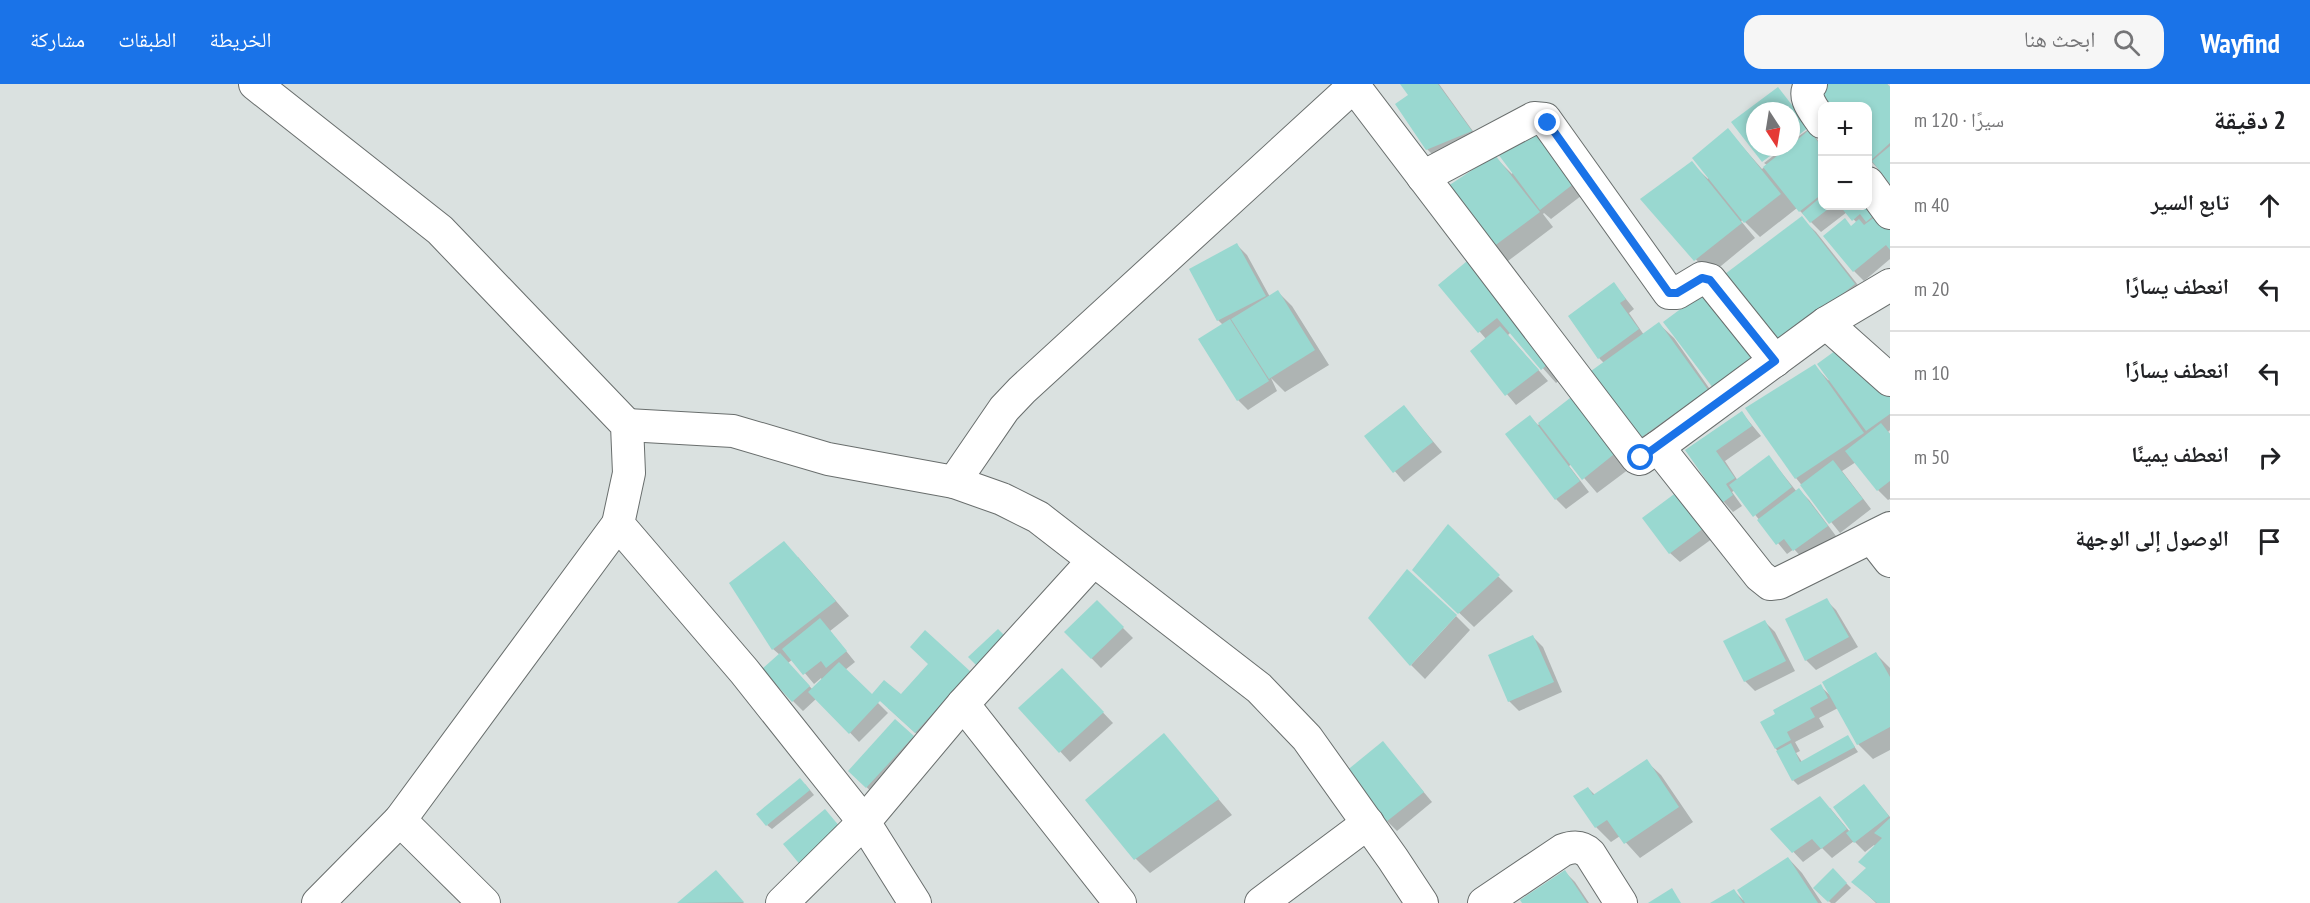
<!DOCTYPE html>
<html lang="ar">
<head>
<meta charset="utf-8">
<style>
	:root { --surface:#fff; --page:#f6f6f6; --text:#202124; --muted:#757577; --line:#e0e0e0; --accent:#1a73e8 }
	body { margin:0; font-family:"PT Sans Narrow","Noto Naskh Arabic",sans-serif; background:var(--page); color:var(--text); direction:rtl }
	.controls { position:absolute; right:18px; top:18px; display:grid; overflow:hidden; border-radius:12px; box-shadow:0 3px 9px #0003 }
	.controls button { width:54px; height:54px; display:grid; place-items:center; padding:0; border:0; border-bottom:2px solid var(--line); background:var(--surface); color:var(--text); font:30px sans-serif }
	.compass { position:absolute; left:1746px; top:18px; width:54px; height:54px; border-radius:50%; background:var(--surface); box-shadow:0 3px 9px #0003; rotate:168deg }
	.stop { position:absolute; width:18px; height:18px; margin:-14px; border:4px solid #1a73e8; border-radius:50%; background:#fff }
	.stop.end { background:#1a73e8; border-color:#fff; box-shadow:0 2px 6px #0008 }
	.list { margin:0; padding:0; list-style:none }
	h2 { display:flex; justify-content:space-between; align-items:center; height:78px; margin:0; padding:0 24px; font-size:26px }
	h2 small { font-size:20px; font-weight:400; color:var(--muted) }
	.list li { display:grid; grid-template-columns:39px 1fr auto; gap:18px; align-items:center; box-sizing:border-box; height:84px; padding:0 24px; border-top:2px solid var(--line) }
	.list b { display:block; font-size:22px; white-space:nowrap }
	.list em { font-size:20px; font-style:normal; color:var(--muted) }
	.icon { flex:none; width:33px; height:33px; fill:none; stroke:currentColor; stroke-width:2; stroke-linecap:round; stroke-linejoin:round }
	.map { position:relative; flex:none; width:1890px; height:819px; overflow:hidden; direction:ltr }
	header { display:flex; align-items:center; gap:36px; box-sizing:border-box; height:84px; padding:0 30px; background:var(--accent); color:#fff }
	header strong { font-size:28px }
	nav { display:flex; gap:33px; margin-inline-start:auto; font-size:21px }
	.search { width:420px; height:54px; background:var(--page); display:flex; align-items:center; gap:15px; box-sizing:border-box; padding:0 21px; border-radius:18px; color:var(--muted); font-size:22px }
	main { display:flex }
	aside { flex:1; background:var(--surface) }
	.map>svg:first-child { display:block }
</style>
</head>
<body>
<header>
<strong>Wayfind</strong>
<div class="search"><svg class="icon" aria-label="search" viewBox="0 0 24 24"><circle cx="10" cy="10" r="6"/><path d="M15 15l6 6"/></svg>ابحث هنا</div>
<nav><a>الخريطة</a><a>الطبقات</a><a>مشاركة</a></nav>
</header>
<main>
<aside>
<h2>2 دقيقة<small>سيرًا · 120 m</small></h2>
<ul class="list">
<li><svg class="icon" aria-label="ahead" viewBox="0 0 24 24"><path d="M12 20V5M6 11l6-6 6 6"/></svg><div><b>تابع السير</b></div><em>40 m</em></li>
<li><svg class="icon" aria-label="left" viewBox="0 0 24 24"><path d="M17 20v-9H6M10 6l-5 5 5 5"/></svg><div><b>انعطف يسارًا</b></div><em>20 m</em></li>
<li><svg class="icon" aria-label="left" viewBox="0 0 24 24"><path d="M17 20v-9H6M10 6l-5 5 5 5"/></svg><div><b>انعطف يسارًا</b></div><em>10 m</em></li>
<li><svg class="icon" aria-label="right" viewBox="0 0 24 24"><path d="M7 20v-9h11M14 6l5 5-5 5"/></svg><div><b>انعطف يمينًا</b></div><em>50 m</em></li>
<li><svg class="icon" aria-label="arrive" viewBox="0 0 24 24"><path d="M6 21V4h12l-3 4 3 4H6"/></svg><div><b>الوصول إلى الوجهة</b></div></li>
</ul>
</aside>
<div class="map">
<svg width="1890" height="819" viewBox="0 0 1890 819">
	<rect width="100%" height="100%" fill="#dae1e0"/>
	<g fill="#0003" fill-rule="evenodd">
		<path d="M1402,0H1439L1480,57L1437,75L1427,65L1410,11Z"/>
		<path d="M1829,0H1887L1890,3V98L1868,74V22H1823Z"/>
		<path d="M1810,44L1822,63V122H1868L1890,141V175L1864,197L1854,187L1852,144L1857,139L1847,128L1821,148L1797,124L1760,153L1743,136L1741,137L1755,154L1710,191L1642,115L1691,79L1708,95L1728,46L1762,85L1767,81L1764,79L1785,63H1791V58Z"/>
		<path d="M1500,70L1590,105L1551,135L1544,129L1543,130L1553,143L1508,177L1494,162L1495,73L1512,90L1513,88Z"/>
		<path d="M1801,134L1816,148L1869,215L1791,277Z"/>
		<path d="M1237,161L1247,171L1270,213L1278,208L1292,222L1329,281L1285,308L1271,294L1277,307L1248,326L1238,316L1223,241L1218,236L1191,185Z"/>
		<path d="M1471,175L1569,289L1556,299L1511,248L1508,251L1548,297L1516,321L1472,268L1486,255L1440,201Z"/>
		<path d="M1614,200L1634,225L1629,229L1644,251L1659,240L1674,254L1721,321L1655,368L1640,354L1604,279L1599,274Z"/>
		<path d="M1815,282L1828,296L1890,312V346L1888,348L1890,350V415L1888,416L1878,406L1856,378L1842,387L1871,425L1840,449L1796,394Z"/>
		<path d="M1579,309L1637,379L1597,409L1572,380L1569,382L1589,408L1566,425L1556,415L1530,333L1538,341Z"/>
		<path d="M1404,323L1442,368L1404,398L1366,353Z"/>
		<path d="M1742,329L1761,352L1725,377L1738,397L1769,373L1797,408L1799,406L1809,416L1836,452L1804,476L1794,465L1787,470L1735,406L1732,408L1742,422L1733,428L1724,418L1687,367Z"/>
		<path d="M1681,407L1716,452L1680,478L1670,469Z"/>
		<path d="M1448,443L1513,507L1474,543L1429,500Z"/>
		<path d="M798,473L849,532L830,547L855,578L845,586L888,629L859,658L817,614L803,627L793,617L780,571L773,565ZM793,575L814,600L821,594L822,596L813,606L788,579Z"/>
		<path d="M1826,516L1836,526L1858,563L1816,586L1806,576Z"/>
		<path d="M1097,518L1133,554L1101,584L1066,548Z"/>
		<path d="M1456,532L1470,546L1425,595L1411,581Z"/>
		<path d="M1765,538L1775,548L1795,587L1755,607L1745,597L1725,558Z"/>
		<path d="M1533,553L1543,563L1562,608L1519,627L1509,617Z"/>
		<path d="M1876,570L1890,584V666L1873,675L1858,660L1838,624L1819,634L1824,643L1795,658L1800,667L1796,669L1802,678L1848,653L1858,668L1798,701L1793,696L1762,639L1820,602L1830,611Z"/>
		<path d="M970,589L930,662L888,624L901,612Z"/>
		<path d="M1072,596L1113,639L1070,678L1020,624Z"/>
		<path d="M895,637L923,663L877,713L859,696Z"/>
		<path d="M1164,651L1232,731L1150,789L1135,774Z"/>
		<path d="M1383,659L1432,718L1397,747L1387,737Z"/>
		<path d="M1646,677L1661,691L1693,738L1640,774L1620,752L1611,758L1596,743L1588,704L1595,711Z"/>
		<path d="M805,700L814,711L772,745L767,741Z"/>
		<path d="M1864,702L1890,733V819H1876L1854,798L1867,785L1876,763L1874,761L1865,768L1854,757L1832,774L1822,764L1803,778L1772,745L1830,724L1850,748Z"/>
		<path d="M1788,774L1802,789L1822,819H1713L1734,807L1743,816Z"/>
		<path d="M1833,786L1851,804L1835,819H1831L1815,804Z"/>
		<path d="M716,788L744,819H679Z"/>
		<path d="M1565,788L1575,798L1589,819H1524Z"/>
	</g>
	<g fill="#99d8d0">
		<path d="M1400,0H1438L1472,47L1426,66L1395,20L1408,11Z"/>
		<path d="M1827,0H1887L1890,3V59L1869,78L1868,22H1821L1813,12Z"/>
		<path d="M1778,3L1809,43L1791,57V27H1755V63H1782L1762,78L1731,38Z"/>
		<path d="M1541,43L1581,94L1540,126L1498,70Z"/>
		<path d="M1728,44L1781,110L1744,139L1692,74Z"/>
		<path d="M1809,46L1822,63V110L1799,128L1763,83L1788,63H1791V61Z"/>
		<path d="M1890,62V100L1872,77Z"/>
		<path d="M1495,71L1540,128L1493,163L1445,104Z"/>
		<path d="M1692,77L1742,139L1694,177L1640,115Z"/>
		<path d="M1822,112V122H1832L1810,139L1802,129Z"/>
		<path d="M1840,122H1868L1878,128L1866,138L1860,130L1852,137Z"/>
		<path d="M1880,129L1890,141V166L1886,161L1853,188L1823,152L1845,134L1851,142L1859,135L1864,141Z"/>
		<path d="M1802,132L1855,200L1775,263L1725,190Z"/>
		<path d="M1237,159L1266,212L1217,237L1189,185Z"/>
		<path d="M1472,173L1556,273L1541,286L1497,234L1478,249L1438,201Z"/>
		<path d="M1614,198L1626,215L1620,219L1639,245L1598,275L1568,232Z"/>
		<path d="M1709,204L1758,270L1713,304L1663,238Z"/>
		<path d="M1278,206L1315,266L1269,295L1231,235Z"/>
		<path d="M1230,235L1269,297L1237,317L1198,255Z"/>
		<path d="M1659,238L1708,306L1639,355L1591,287Z"/>
		<path d="M1500,242L1539,286L1505,312L1470,267Z"/>
		<path d="M1839,264L1890,310V330L1866,347L1817,280Z"/>
		<path d="M1815,280L1864,349L1795,395L1745,324Z"/>
		<path d="M1579,307L1623,363L1582,396L1538,339Z"/>
		<path d="M1404,321L1433,358L1393,389L1364,352Z"/>
		<path d="M1742,327L1752,342L1716,367L1735,394L1726,400L1733,411L1722,419L1685,366Z"/>
		<path d="M1530,331L1580,397L1555,416L1505,350Z"/>
		<path d="M1881,339L1890,350V397L1877,407L1845,367Z"/>
		<path d="M1769,371L1792,403L1753,433L1729,401Z"/>
		<path d="M1833,376L1863,415L1829,440L1800,401Z"/>
		<path d="M1799,404L1828,442L1793,467L1784,455L1776,461L1757,436Z"/>
		<path d="M1681,405L1708,441L1669,470L1642,434Z"/>
		<path d="M1448,440L1500,491L1458,530L1412,486Z"/>
		<path d="M784,457L836,517L772,566L729,499Z"/>
		<path d="M1407,485L1457,531L1410,582L1368,534Z"/>
		<path d="M1827,514L1849,553L1805,577L1785,535Z"/>
		<path d="M1097,516L1124,543L1091,575L1064,548Z"/>
		<path d="M820,534L847,567L826,584L821,577L803,591L782,565Z"/>
		<path d="M1765,536L1786,577L1744,598L1723,557Z"/>
		<path d="M998,545L1013,560L983,588L968,573Z"/>
		<path d="M925,546L971,588L915,649L880,617L849,650L808,608L839,578L872,610L884,596L901,610L928,580L910,563Z"/>
		<path d="M1533,551L1554,598L1508,618L1488,571Z"/>
		<path d="M1876,568L1890,593V643L1857,661L1822,598Z"/>
		<path d="M780,569L810,602L792,618L762,585Z"/>
		<path d="M1062,584L1104,628L1059,669L1018,624Z"/>
		<path d="M1821,600L1828,614L1810,624L1815,633L1787,648L1791,656L1775,665L1760,638L1775,630L1773,626Z"/>
		<path d="M895,635L914,652L866,704L848,687Z"/>
		<path d="M1164,649L1219,715L1134,776L1085,716Z"/>
		<path d="M1848,651L1855,663L1792,697L1776,667L1791,659L1800,678Z"/>
		<path d="M1383,657L1424,708L1386,738L1345,688Z"/>
		<path d="M1647,675L1679,723L1624,760L1607,736L1595,744L1573,712L1588,703L1593,711Z"/>
		<path d="M800,694L810,706L766,742L756,730Z"/>
		<path d="M1864,700L1889,732L1854,759L1846,749L1850,746L1833,723Z"/>
		<path d="M1820,712L1847,745L1821,765L1812,755L1792,769L1770,745Z"/>
		<path d="M825,725L845,749L802,783L783,760Z"/>
		<path d="M1890,734V819H1877L1851,798L1866,784L1858,778L1882,754L1874,749Z"/>
		<path d="M1788,773L1818,819H1745L1737,806Z"/>
		<path d="M1833,784L1847,799L1828,818L1813,804Z"/>
		<path d="M716,786L744,818L677,819Z"/>
		<path d="M1565,786L1587,819H1522L1520,816Z"/>
		<path d="M1672,804L1681,819H1648Z"/>
		<path d="M1734,805L1743,819H1710Z"/>
	</g>
	<g fill="none" stroke-linecap="round" stroke-linejoin="round">
		<defs>
			<g id="minor">
				<path d="M255,0L440,146L627,341L629,389L618,440L744,587L864,738L915,819"/>
				<path d="M1811,0C1801,13 1814,26 1822,38"/>
				<path d="M1354,2L1637,374L1640,375L1658,363L1826,239L1890,201"/>
				<path d="M1423,93L1534,34L1545,35L1669,209H1677L1702,194L1710,196L1775,277"/>
				<path d="M1868,99L1890,129"/>
				<path d="M1826,239L1890,296"/>
				<path d="M627,341L733,347L828,375L954,398L1004,325L1022,306L1356,0"/>
				<path d="M1658,363L1760,492L1770,500L1779,499L1890,444"/>
				<path d="M954,398L1002,415L1038,433L1259,604L1307,654L1393,775L1422,819"/>
				<path d="M1872,454L1890,477"/>
				<path d="M963,620L1120,819"/>
				<path d="M400,736L484,819"/>
				<path d="M318,819L400,736L618,440"/>
				<path d="M782,819L864,738L963,620L1093,477"/>
				<path d="M1261,819L1368,739"/>
				<path d="M1484,819L1563,766C1574,762 1582,762 1590,770L1621,819"/>
			</g>
		</defs>
		<use href="#minor" stroke="#696e6d" stroke-width="34"/>
		<use href="#minor" stroke="#fff" stroke-width="32"/>
	</g>
	<g fill="none" stroke-linecap="round" stroke-linejoin="round">
		<path stroke="#1a73e8" stroke-width="8" d="M1548,39L1669,209H1677L1702,194L1710,196L1775,277L1641,374"/>
	</g>
</svg>
<div class="controls">
<button>+</button>
<button>−</button>
</div>
<svg class="compass" viewBox="-18 -18 36 36"><path d="M0-13l5 13h-10z" fill="#e53935"/><path d="M0 13l5-13h-10z" fill="#757577"/></svg>
<div class="stop" style="left:1641px;top:374px"></div>
<div class="stop end" style="left:1548px;top:39px"></div>
</div>
</main>
</body>
</html>
